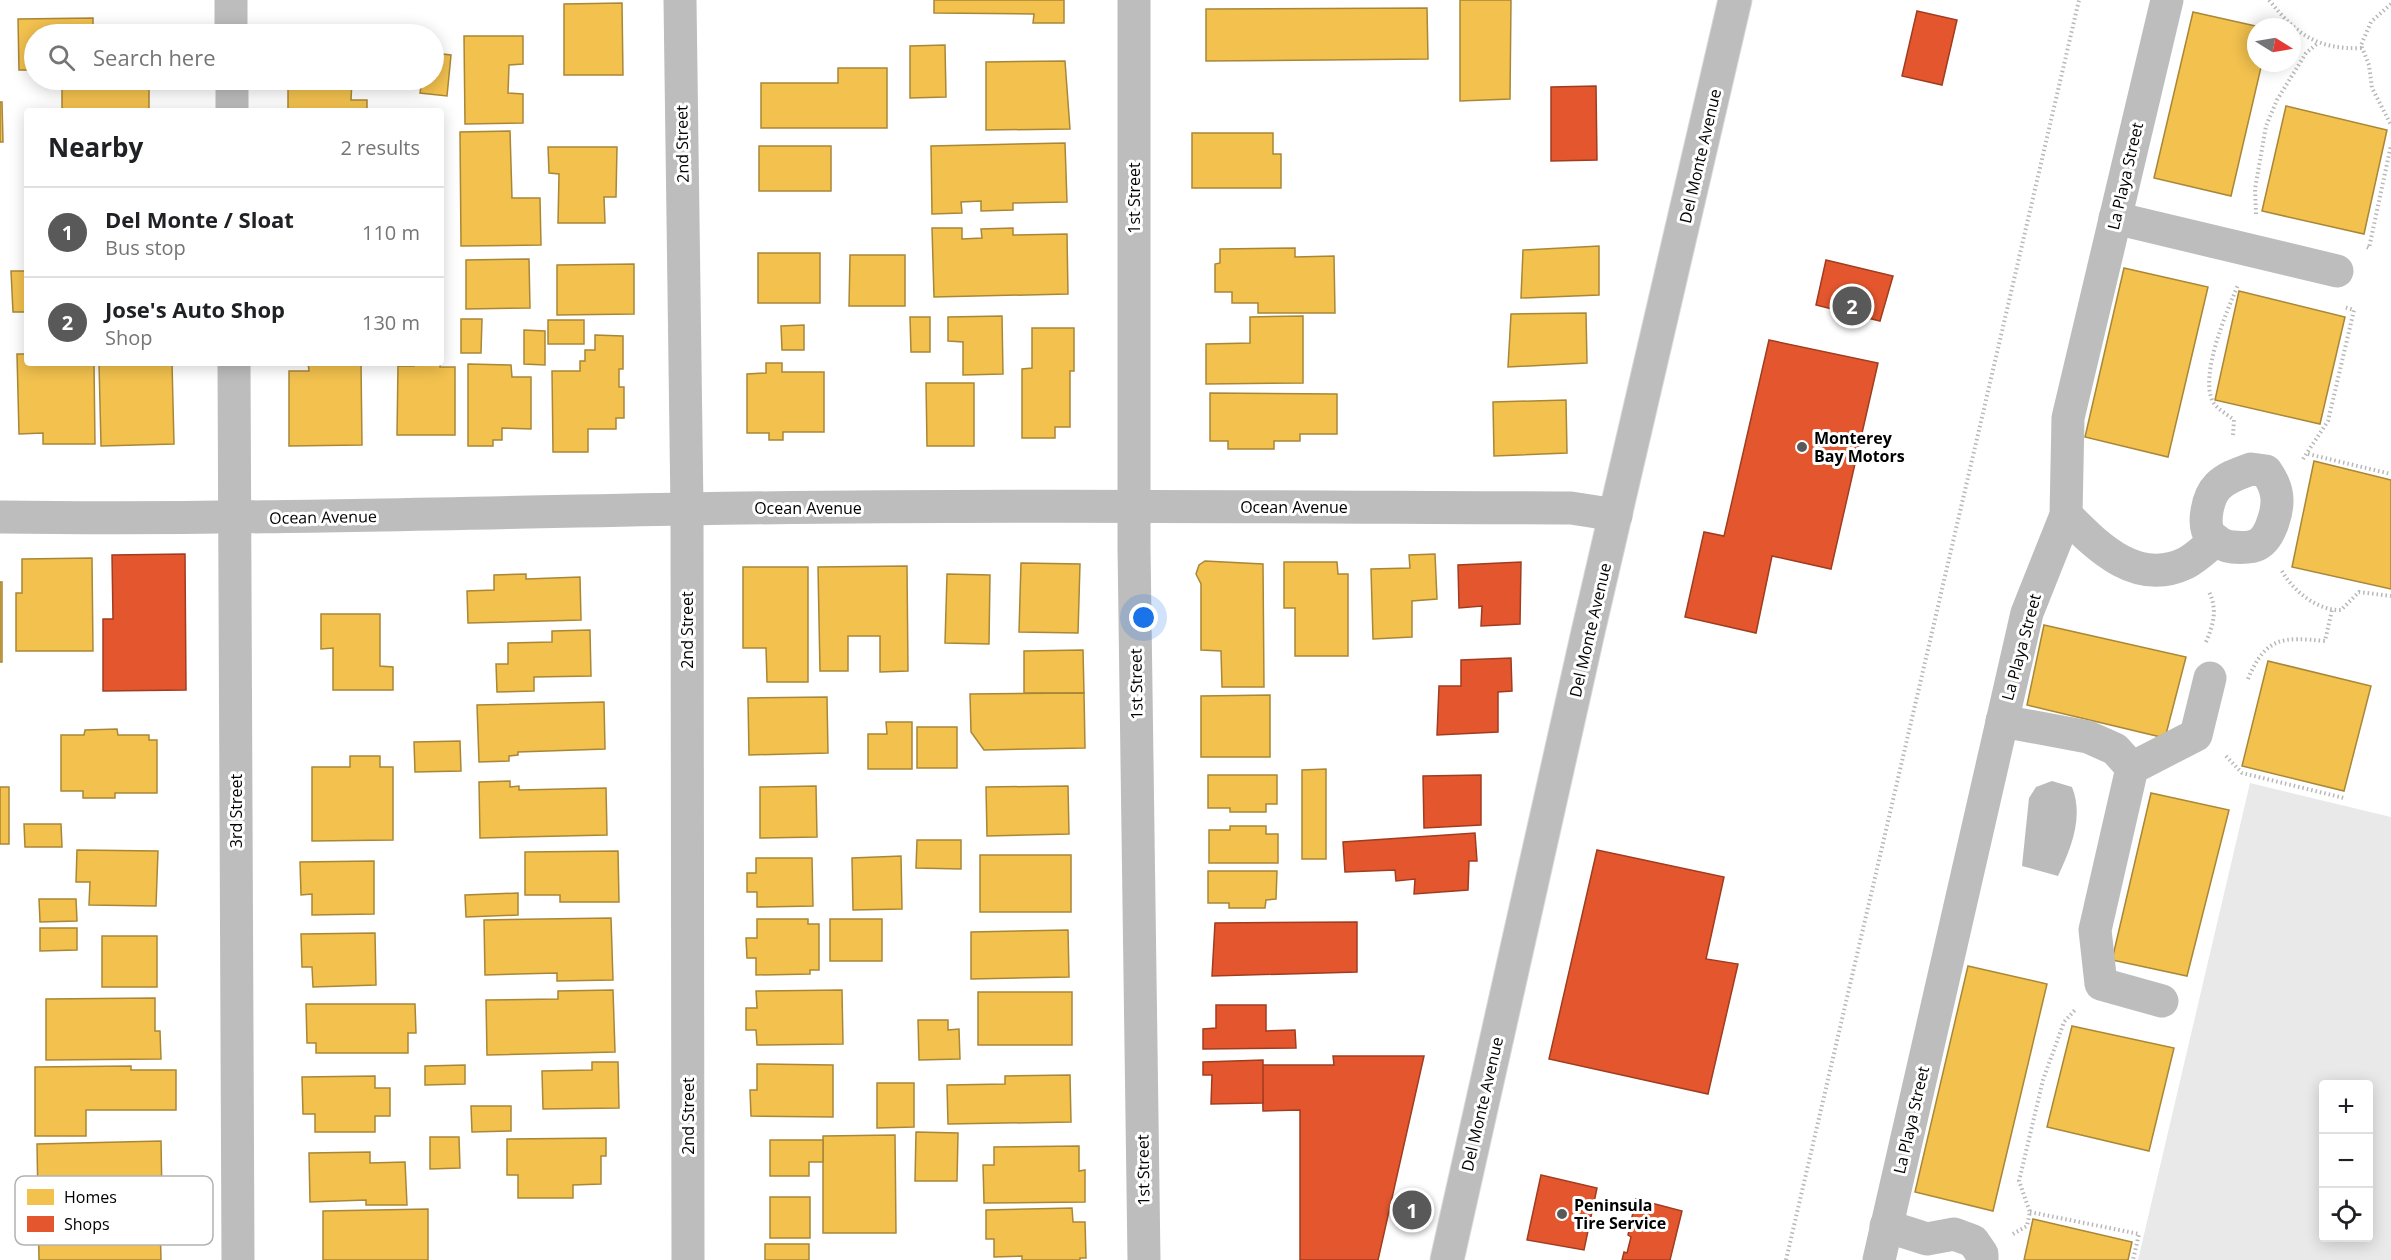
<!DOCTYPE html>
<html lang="en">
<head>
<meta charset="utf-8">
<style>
	:root { --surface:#fff; --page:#f2f2f2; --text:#202124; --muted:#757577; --line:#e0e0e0; --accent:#595959 }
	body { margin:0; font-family:"Open Sans",sans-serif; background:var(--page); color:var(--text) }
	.controls { position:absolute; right:18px; bottom:18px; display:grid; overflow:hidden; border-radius:6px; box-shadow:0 3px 15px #0003 }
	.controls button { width:54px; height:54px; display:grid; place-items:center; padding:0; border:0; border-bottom:2px solid var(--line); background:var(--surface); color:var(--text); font:30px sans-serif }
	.compass { position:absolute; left:2247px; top:18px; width:54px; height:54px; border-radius:50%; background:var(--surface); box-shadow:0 3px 15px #0003; rotate:101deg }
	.you { position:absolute; left:1144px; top:618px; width:21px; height:21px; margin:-15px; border:4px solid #fff; border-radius:50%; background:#1a73e8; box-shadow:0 0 0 9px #1a73e833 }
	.badge { display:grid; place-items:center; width:39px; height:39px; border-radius:50%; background:var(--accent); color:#fff; font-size:20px; font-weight:700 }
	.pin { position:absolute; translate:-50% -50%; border:3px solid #fff; box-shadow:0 2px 6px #0006 }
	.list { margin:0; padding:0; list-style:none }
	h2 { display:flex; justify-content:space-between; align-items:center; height:78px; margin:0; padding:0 24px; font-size:26px }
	h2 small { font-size:20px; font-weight:400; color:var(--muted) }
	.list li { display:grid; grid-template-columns:39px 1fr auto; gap:18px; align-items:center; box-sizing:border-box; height:90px; padding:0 24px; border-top:2px solid var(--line) }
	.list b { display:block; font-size:22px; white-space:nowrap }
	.list p { margin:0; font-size:20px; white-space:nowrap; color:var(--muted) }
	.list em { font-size:20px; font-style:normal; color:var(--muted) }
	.icon { flex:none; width:33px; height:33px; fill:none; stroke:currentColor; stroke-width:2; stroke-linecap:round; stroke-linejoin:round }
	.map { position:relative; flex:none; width:2391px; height:1260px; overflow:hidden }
	.search { position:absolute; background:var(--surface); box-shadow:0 3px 15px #0003; left:24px; top:24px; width:420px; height:66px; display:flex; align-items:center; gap:15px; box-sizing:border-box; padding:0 21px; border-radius:33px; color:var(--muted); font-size:22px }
	.panel { position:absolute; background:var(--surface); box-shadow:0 3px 15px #0003; left:24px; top:108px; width:420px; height:258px; border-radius:6px }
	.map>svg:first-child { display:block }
</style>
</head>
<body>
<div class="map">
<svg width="2391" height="1260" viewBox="0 0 2391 1260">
	<rect width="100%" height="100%" fill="#fff"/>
	<path fill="#e9e9e9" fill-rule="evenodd" d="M2250,783L2391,817V1260H2138ZM2324,1084H2368V1238H2324Z"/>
	<path fill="#bbb" d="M2052,781L2072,787C2084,817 2071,848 2058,876L2022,866L2029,798L2036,787Z"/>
	<g fill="#f2c14e" stroke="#a98737" stroke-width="1.5">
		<path d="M934,0H1064V23H1033L1034,14L934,13Z"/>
		<path d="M1460,0H1511L1510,99L1460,101Z"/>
		<path d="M622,3L623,75H564V4Z"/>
		<path d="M1427,8L1428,59L1206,61V9Z"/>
		<path d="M2193,12L2260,27H2256V63H2262L2231,196L2154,178Z"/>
		<path d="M93,18V34H34V70H19L18,19Z"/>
		<path d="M464,36H523V64L509,65L508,93L523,94V123L465,124Z"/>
		<path d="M945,45L946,97L910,98V46Z"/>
		<path d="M434,53L451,55L447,96L420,93L422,80H419H434Z"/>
		<path d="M1065,61L1070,129L986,130V62Z"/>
		<path d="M838,68H887V128H761V83H838Z"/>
		<rect x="62" y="80" width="87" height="31"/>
		<path d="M288,80H352L351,100H367V111H288Z"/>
		<path d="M0,102H2L3,142H0Z"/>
		<path d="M2286,106L2387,130L2364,234L2262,211Z"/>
		<path d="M510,131L512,198H540L541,245L461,246L460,132Z"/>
		<path d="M1192,133H1273V154H1281V188H1192Z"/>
		<path d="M1065,143L1067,202L1013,203V210L981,211V201L961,202L962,213L932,214L931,146Z"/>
		<rect x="759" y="146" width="72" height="45"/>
		<path d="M548,147H617L616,197H604L605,223H558L559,174L549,173Z"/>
		<path d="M932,228H962V239L982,238L981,229L1013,228V235L1067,234L1068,294L934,297Z"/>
		<path d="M1599,246V295L1521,298L1523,250Z"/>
		<path d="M1295,248V257L1334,256L1335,313H1258V303H1232V292H1215V264L1220,263V249Z"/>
		<rect x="758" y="253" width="62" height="50"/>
		<path d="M850,255H905V306H849Z"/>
		<path d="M529,259L530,308L466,309V260Z"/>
		<path d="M634,264V314L557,315V265Z"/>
		<path d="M2124,268L2208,287L2168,457L2085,437Z"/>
		<path d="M11,271H27V312H13Z"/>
		<path d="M2239,291L2345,317L2320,424L2215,400Z"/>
		<path d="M1586,313L1587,363L1508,367L1511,314Z"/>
		<path d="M1002,316L1003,374L963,375V342L948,341V317Z"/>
		<path d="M1303,316V383L1206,384V344L1250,343V317Z"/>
		<path d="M910,317H930V352H911Z"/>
		<path d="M461,319H482L481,353H461Z"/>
		<rect x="548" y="320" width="36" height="24"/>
		<path d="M804,325V350H782L781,326Z"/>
		<path d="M1032,328H1074V371H1070V427H1055V438H1022V369L1032,368Z"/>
		<path d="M524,330L545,331V365L524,364Z"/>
		<path d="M595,335L623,336V369H619V387H624V418H616V429H588V452H553L552,371H580V361H585V350H595Z"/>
		<path d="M17,354H27V363H94L95,444H43V433L19,434Z"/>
		<path d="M99,363H172L174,444L101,446Z"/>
		<path d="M308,363H361L362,445L289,446V371H309Z"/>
		<path d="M414,363H440V367H455V435H397L398,366H414Z"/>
		<path d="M766,363H782V372H824V432H783V440H769V433H747V374L766,373Z"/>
		<path d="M468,364L511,365L512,377H531V429L502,428V440H493V446H468Z"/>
		<path d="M926,383H974V446H927Z"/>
		<path d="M1210,393L1337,394V434H1300V441H1274V449H1228V441H1210Z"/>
		<path d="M1566,400L1567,453L1494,456L1493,402Z"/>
		<path d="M2314,461L2391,480V589L2292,567Z"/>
		<path d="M1435,554L1437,599L1412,601V637L1373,639L1371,569L1410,568L1409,555Z"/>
		<path d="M92,558L93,651H16V593H22V559Z"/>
		<path d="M1205,561L1263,564L1264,687H1222L1221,651L1201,650V584L1196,574L1199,565Z"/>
		<path d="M1284,562H1337L1338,574H1348V656H1295V608H1284Z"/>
		<path d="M1021,563L1080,564L1078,633L1019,632Z"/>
		<path d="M907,566L908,671L880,672V636H848V671H820L818,567Z"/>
		<path d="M743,567H808V682H767L766,648H743Z"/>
		<path d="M526,574V579L580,577L581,620L468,623L467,591L494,590V575Z"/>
		<path d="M947,574L990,575L989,644L945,643Z"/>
		<rect x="0" y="582" width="2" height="80"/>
		<path d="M321,614H380V666L393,667V690H333V648L321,649Z"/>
		<path d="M2044,625L2186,657L2165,738L2027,705Z"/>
		<path d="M590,630L591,676L534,677V691L497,692L496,664H508V643L552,642V631Z"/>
		<path d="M1083,650L1084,693H1024V651Z"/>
		<path d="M2268,661L2371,686L2344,791L2242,766Z"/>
		<path d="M1084,693L1085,748L984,750L971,732L970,694Z"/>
		<path d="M1270,695V757H1201V696Z"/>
		<path d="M827,697L828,753L749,755L748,698Z"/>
		<path d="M604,702L605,749L518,752V755L509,756V761L479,762L477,705Z"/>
		<path d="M886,722H912V769H868V734H887Z"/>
		<rect x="917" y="727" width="40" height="41"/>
		<path d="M117,729L118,735H149V740H157V793H115V798H83V791H61V735H84L85,730Z"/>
		<path d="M460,741L461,771L415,772L414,742Z"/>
		<path d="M350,756H380V767H393V840L312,841V767H350Z"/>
		<path d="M1326,769V859H1302V770Z"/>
		<path d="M1208,775H1277V804H1266V812H1230V808H1208Z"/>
		<path d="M510,781V787L519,786V790L606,788L607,835L480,838L479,782Z"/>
		<path d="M816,786L817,837L760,838V787Z"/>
		<path d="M1068,786L1069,834L987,836L986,787Z"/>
		<rect x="0" y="787" width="9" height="57"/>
		<path d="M2151,793L2229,810L2187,976L2112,960Z"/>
		<path d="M24,824H61L62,847H25Z"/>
		<path d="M1230,826H1266V834H1278V863H1209V830H1230Z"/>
		<path d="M917,840H961V869L916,868Z"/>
		<path d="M77,850L158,851L156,906L89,905L90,882H76Z"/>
		<path d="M618,851L619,902H560V895H525V852Z"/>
		<rect x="980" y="855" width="91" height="57"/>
		<path d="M901,856L902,909L853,910L852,858Z"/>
		<path d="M756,858H812L813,906L757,907V892H747V873H756Z"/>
		<path d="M374,861V914L312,915V894L301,895L300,862Z"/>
		<path d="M1208,871H1277L1276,899L1266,900L1265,908H1229V903H1208Z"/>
		<path d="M518,893V915L466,917L465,895Z"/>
		<path d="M39,899H76L77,921L40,922Z"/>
		<path d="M611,918L613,980L557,981V973L485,975L484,920Z"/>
		<path d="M757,919H808V924H819V970H810V974L756,975V958H747L746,938H757Z"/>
		<rect x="830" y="919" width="52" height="42"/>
		<path d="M40,928H77V950L40,951Z"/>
		<path d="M1068,930L1069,977L971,979V932Z"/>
		<path d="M375,933L376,985L313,987L312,967H302L301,934Z"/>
		<rect x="102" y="936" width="55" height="51"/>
		<path d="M1968,966L2047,984L1993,1211L1915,1192Z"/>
		<path d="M613,990L615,1052L487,1055L486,1000L558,999V991Z"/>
		<path d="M842,990L843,1044L757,1045L756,1030H746V1008H757L756,991Z"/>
		<rect x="978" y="992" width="94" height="53"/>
		<path d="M155,998V1031H160L161,1059L46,1060V999Z"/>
		<path d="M306,1004H415L416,1033H408V1053H316V1043H307Z"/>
		<path d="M918,1020H948V1030L959,1029L960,1059L919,1060Z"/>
		<path d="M2072,1026L2174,1048L2149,1151L2047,1127Z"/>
		<path d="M592,1062H618L619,1108L543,1109L542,1071L592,1070Z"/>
		<path d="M757,1064L833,1065V1117L751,1116L750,1090H757Z"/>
		<path d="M465,1065V1084L425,1085V1066Z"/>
		<path d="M131,1066V1070H176V1110H86V1136H35V1067Z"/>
		<path d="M1070,1075L1071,1122L948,1124L947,1085L1005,1084V1076Z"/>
		<path d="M375,1076V1088H390V1116H375V1132H315V1114H303L302,1077Z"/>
		<path d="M877,1083H914V1127L877,1128Z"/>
		<path d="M471,1106H511V1131L472,1132Z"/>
		<path d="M916,1132L958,1133L957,1181H915Z"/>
		<path d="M895,1135L896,1233H823V1136Z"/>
		<path d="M430,1137H459L460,1168L430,1169Z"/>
		<path d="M606,1138V1156H601V1184L573,1185V1198H518V1175H507V1139Z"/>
		<path d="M770,1140H823V1162H809V1176H770Z"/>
		<path d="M161,1141L162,1199L87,1201V1219L160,1217L161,1260H39L37,1144Z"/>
		<path d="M1079,1146V1171L1085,1170V1202L984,1203L983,1165H994V1147Z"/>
		<path d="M370,1152V1163L405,1162L407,1205H366V1200L310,1202L309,1153Z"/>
		<rect x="770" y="1197" width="40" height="41"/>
		<path d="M1072,1208L1073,1222H1085L1086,1258H1080V1260H1022V1256L994,1257V1239H986V1210Z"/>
		<path d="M428,1209V1260H323V1211Z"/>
		<path d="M2033,1219L2132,1242L2128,1260H2024Z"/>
		<rect x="765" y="1244" width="44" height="16"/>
	</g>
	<g fill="#e4572e" stroke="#a03d20" stroke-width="1.5">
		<path d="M1917,11L1957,20L1942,85L1902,76Z"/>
		<path d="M1596,86L1597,160L1551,161V87Z"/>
		<path d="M1826,260L1893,276L1880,321L1816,305Z"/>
		<path d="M1769,340L1878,363L1831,569L1772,556L1756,633L1685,617L1704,532L1724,536Z"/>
		<path d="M185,554L186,690L103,691V619H113L112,555Z"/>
		<path d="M1521,562L1520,624L1481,626L1482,606L1459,608L1458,565Z"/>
		<path d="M1511,658L1512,691L1498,692V732L1437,735L1439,686H1461V660Z"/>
		<path d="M1481,775V825L1424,828L1423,776Z"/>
		<path d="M1475,833L1477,861H1469L1468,890L1414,894L1415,879L1396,881L1395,870L1345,872L1343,842Z"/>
		<path d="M1597,850L1724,877L1706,959L1738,964L1708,1094L1549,1059Z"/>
		<path d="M1357,922V972L1212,976L1215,923Z"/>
		<path d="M1216,1005H1266V1031L1295,1030L1296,1048L1203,1049V1029L1216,1028Z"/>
		<path d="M1333,1056H1424L1378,1260H1300V1110L1263,1111L1262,1065H1334Z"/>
		<path d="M1263,1060V1103L1211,1104L1212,1075H1203V1062Z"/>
		<path d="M1541,1175L1597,1188L1584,1250L1527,1240Z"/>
		<path d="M1636,1199L1682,1211L1670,1260H1622L1624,1252L1627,1253L1631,1237L1628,1235Z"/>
	</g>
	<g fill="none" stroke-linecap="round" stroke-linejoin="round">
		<defs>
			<path id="primary" d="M1447,1260L1588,632L1735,0"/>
		</defs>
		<use href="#primary" stroke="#dbdbdb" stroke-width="35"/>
		<g stroke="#b8b8b8" stroke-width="4" stroke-dasharray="1.5 3" stroke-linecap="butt">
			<path d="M2269,0C2296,34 2317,50 2362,48"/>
			<path d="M2391,4L2371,22L2361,45L2369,65L2372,88L2391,125"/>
			<path d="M2256,214L2255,189L2266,126L2277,100L2306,53L2318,43"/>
			<path d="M2367,247L2369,248L2391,145"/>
			<path d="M2233,435L2234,420C2227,414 2217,409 2213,402C2199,375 2227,311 2238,285"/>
			<path d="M2308,454L2391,474"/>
			<path d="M2303,459L2328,421L2354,310L2344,307"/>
			<path d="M2282,571C2293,591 2318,611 2341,610L2359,592L2391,596"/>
			<path d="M2206,642C2213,625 2218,610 2209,592"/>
			<path d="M2248,679C2266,636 2283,637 2325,641L2332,610"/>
			<path d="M2226,756L2242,773L2344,798"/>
			<path d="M2030,1212L2139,1234L2133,1260"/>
			<path d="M2013,1234L2027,1226L2030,1212L2019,1181L2043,1080L2064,1022L2075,1010"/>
			<path d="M1786,1260L2079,0"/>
		</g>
		<g stroke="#bdbdbd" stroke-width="33">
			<path d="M231,0V34"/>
			<path d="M680,0L687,509L688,1260"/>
			<path d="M1134,0V547L1144,1260"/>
			<path d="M232,80V111"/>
			<path d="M2115,218L2337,271"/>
			<path d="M234,363L238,1260"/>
			<path d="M2251,469L2266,471C2278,488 2280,502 2273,522C2265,546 2255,549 2232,547C2225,546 2215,542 2211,537C2201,525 2208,496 2218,486C2227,477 2240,473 2251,469Z"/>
			<path d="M2066,515C2098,547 2137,587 2186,563C2196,558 2207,547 2216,540"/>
			<path d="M0,517C229,520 458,513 687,509C981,504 1276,507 1571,508L1616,515"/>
			<path d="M2002,721L2088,737L2115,749L2132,768"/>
			<path d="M2162,1001L2101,984L2095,930L2132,768L2196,735L2210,678"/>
			<path d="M1886,1226L1927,1239L1954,1234L1973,1241L1982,1254V1260"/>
			<path d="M1879,1260L2027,613L2066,515L2068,418L2167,0"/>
		</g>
		<use href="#primary" stroke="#bdbdbd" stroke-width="33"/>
	</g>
	<g fill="#595959" stroke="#fff" stroke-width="2">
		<circle cx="1802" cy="447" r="6"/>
		<circle cx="1562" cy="1214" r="6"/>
	</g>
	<g text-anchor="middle" stroke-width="6" stroke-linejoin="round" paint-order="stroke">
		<g font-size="16" fill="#000" stroke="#fff">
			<text transform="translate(682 144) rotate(-91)" y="6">2nd Street</text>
			<text transform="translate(1700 156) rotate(-77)" y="6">Del Monte Avenue</text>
			<text transform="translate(2125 176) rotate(-77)" y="6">La Playa Street</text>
			<text transform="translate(1134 198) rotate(-90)" y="6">1st Street</text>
			<text x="1294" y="513">Ocean Avenue</text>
			<text x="808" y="514">Ocean Avenue</text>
			<text transform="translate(323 517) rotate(-1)" y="6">Ocean Avenue</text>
			<text transform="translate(687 630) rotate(-90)" y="6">2nd Street</text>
			<text transform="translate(1590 630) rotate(-77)" y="6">Del Monte Avenue</text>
			<text transform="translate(2021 647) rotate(-75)" y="6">La Playa Street</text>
			<text transform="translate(1136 684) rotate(-91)" y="6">1st Street</text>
			<text transform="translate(236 811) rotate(-90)" y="6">3rd Street</text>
			<text transform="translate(1482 1104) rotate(-77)" y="6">Del Monte Avenue</text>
			<text transform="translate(688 1116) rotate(-90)" y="6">2nd Street</text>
			<text transform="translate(1911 1120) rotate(-77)" y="6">La Playa Street</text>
			<text transform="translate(1143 1170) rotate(-91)" y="6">1st Street</text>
		</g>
		<g font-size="16" font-weight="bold" fill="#000" stroke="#fff" text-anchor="start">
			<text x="1814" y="444">Monterey<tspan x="1814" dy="18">Bay Motors</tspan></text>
			<text x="1574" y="1211">Peninsula<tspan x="1574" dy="18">Tire Service</tspan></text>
		</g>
	</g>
	<rect x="15" y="1176" width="198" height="69" rx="9" fill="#fff" stroke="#b2b2b2" stroke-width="1.5"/>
	<rect x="27" y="1189" width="27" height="16" fill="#f2c14e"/>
	<rect x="27" y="1216" width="27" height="16" fill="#e4572e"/>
	<g font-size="16" fill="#000">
		<text x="64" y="1203">Homes</text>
		<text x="64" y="1230">Shops</text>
	</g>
</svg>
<div class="controls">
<button>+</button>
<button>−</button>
<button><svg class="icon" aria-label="locate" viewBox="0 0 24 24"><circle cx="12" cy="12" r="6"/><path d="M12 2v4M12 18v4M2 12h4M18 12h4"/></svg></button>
</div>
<svg class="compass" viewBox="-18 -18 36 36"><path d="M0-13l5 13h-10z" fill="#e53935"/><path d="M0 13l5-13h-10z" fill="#757577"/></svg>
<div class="you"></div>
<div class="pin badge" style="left:1412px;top:1210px">1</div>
<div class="pin badge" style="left:1852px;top:306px">2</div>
<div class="search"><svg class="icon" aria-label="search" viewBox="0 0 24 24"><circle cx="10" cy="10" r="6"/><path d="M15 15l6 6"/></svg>Search here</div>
<section class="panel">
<h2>Nearby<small>2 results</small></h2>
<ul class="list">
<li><span class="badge">1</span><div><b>Del Monte / Sloat</b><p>Bus stop</p></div><em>110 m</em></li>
<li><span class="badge">2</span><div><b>Jose's Auto Shop</b><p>Shop</p></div><em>130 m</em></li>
</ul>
</section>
</div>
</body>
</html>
